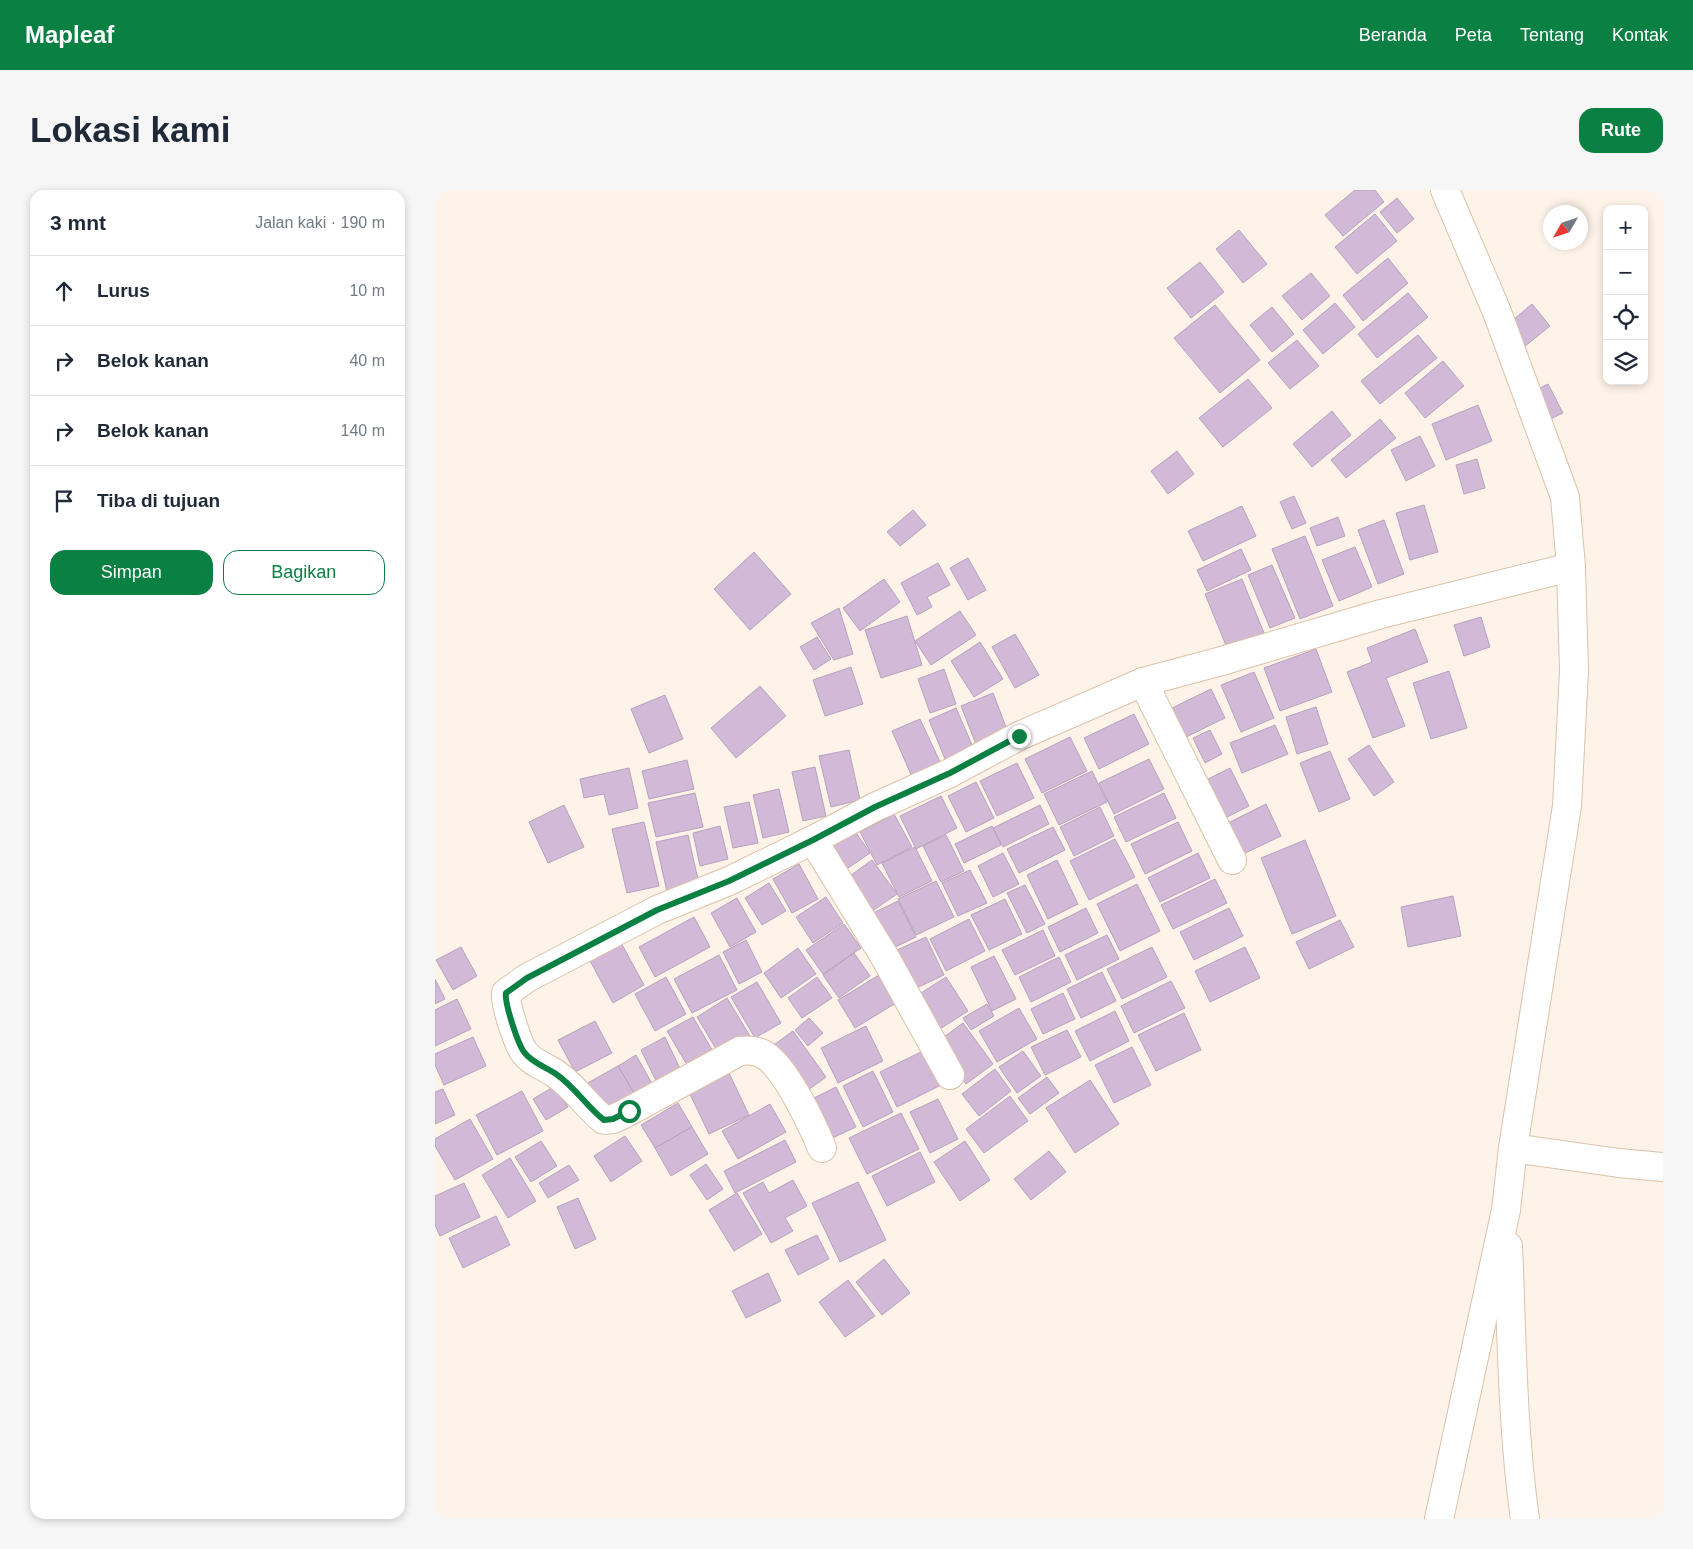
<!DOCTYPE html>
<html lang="id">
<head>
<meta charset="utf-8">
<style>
	:root { --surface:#fff; --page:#f6f6f7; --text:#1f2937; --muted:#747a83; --line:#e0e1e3; --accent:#0b8043 }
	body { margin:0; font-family:Arial,sans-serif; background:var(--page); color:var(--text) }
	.controls { position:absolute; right:15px; top:15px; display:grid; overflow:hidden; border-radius:10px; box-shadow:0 2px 8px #0003 }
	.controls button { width:45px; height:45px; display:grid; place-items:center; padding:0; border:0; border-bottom:1px solid var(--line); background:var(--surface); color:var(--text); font:25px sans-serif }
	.compass { position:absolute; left:1108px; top:15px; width:45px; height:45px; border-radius:50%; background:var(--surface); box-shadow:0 2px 8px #0003; rotate:231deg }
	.stop { position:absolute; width:15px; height:15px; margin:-11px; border:4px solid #0b8043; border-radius:50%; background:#fff }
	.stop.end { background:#0b8043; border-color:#fff; box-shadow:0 1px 5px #0008 }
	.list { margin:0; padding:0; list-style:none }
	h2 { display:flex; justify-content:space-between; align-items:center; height:65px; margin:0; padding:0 20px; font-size:21px }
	h2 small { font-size:16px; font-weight:400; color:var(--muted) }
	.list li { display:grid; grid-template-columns:32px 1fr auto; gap:15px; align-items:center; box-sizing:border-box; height:70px; padding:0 20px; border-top:1px solid var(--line) }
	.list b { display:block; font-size:19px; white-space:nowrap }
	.list em { font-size:16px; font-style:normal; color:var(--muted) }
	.actions { display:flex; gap:10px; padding:15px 20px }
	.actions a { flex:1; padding:11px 0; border:1px solid var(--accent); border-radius:15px; text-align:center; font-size:18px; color:var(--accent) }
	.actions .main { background:var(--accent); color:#fff }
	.icon { flex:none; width:28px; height:28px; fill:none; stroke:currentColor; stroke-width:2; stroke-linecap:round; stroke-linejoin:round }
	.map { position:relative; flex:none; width:1228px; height:1329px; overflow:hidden; border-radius:15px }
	header { display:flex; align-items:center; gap:30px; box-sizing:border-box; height:70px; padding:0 25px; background:var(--accent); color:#fff }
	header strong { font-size:24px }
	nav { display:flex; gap:28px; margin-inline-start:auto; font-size:18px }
	.intro { display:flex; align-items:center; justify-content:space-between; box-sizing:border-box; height:120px; padding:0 30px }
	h1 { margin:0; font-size:35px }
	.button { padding:12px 22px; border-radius:15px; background:var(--accent); color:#fff; font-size:18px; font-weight:700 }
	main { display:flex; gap:30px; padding:0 30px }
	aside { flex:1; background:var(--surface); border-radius:15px; box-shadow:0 2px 8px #0003 }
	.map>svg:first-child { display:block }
</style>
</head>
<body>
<header>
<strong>Mapleaf</strong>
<nav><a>Beranda</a><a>Peta</a><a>Tentang</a><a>Kontak</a></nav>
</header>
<div class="intro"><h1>Lokasi kami</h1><a class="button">Rute</a></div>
<main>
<aside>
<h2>3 mnt<small>Jalan kaki · 190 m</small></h2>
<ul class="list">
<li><svg class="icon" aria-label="ahead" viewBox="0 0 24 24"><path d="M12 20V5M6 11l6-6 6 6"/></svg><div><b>Lurus</b></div><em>10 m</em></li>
<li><svg class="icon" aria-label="right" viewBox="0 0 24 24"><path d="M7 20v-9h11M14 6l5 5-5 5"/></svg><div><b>Belok kanan</b></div><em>40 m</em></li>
<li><svg class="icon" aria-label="right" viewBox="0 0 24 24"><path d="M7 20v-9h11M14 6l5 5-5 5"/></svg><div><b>Belok kanan</b></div><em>140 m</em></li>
<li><svg class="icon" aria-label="arrive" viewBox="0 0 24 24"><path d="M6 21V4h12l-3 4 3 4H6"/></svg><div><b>Tiba di tujuan</b></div></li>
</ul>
<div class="actions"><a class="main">Simpan</a><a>Bagikan</a></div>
</aside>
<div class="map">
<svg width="1228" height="1329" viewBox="0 0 1228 1329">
	<rect width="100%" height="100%" fill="#fef3e9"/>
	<g fill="#d1b9d7" stroke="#b8a2bd">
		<path d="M920,0H940L949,12L908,46L890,25Z"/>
		<path d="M962,8L979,29L962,43L945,22Z"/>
		<path d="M940,24L962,51L922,84L900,57Z"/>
		<path d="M804,40L832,74L808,93L781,59Z"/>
		<path d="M953,68L973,93L928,131L908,105Z"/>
		<path d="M765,72L789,102L756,128L732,98Z"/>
		<path d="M876,83L895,106L867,130L847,106Z"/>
		<path d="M973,103L993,127L942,168L923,144Z"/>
		<path d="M900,113L920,137L888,164L868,140Z"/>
		<path d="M1097,114L1115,136L1089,157L1072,135Z"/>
		<path d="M780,115L825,170L785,203L739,148Z"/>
		<path d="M837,117L859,144L837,162L815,135Z"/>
		<path d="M983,145L1002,168L945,214L926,191Z"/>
		<path d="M862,150L884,176L855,199L833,173Z"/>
		<path d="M1008,171L1029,196L990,228L970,203Z"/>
		<path d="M813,189L837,218L788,257L764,228Z"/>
		<path d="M1113,194L1128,223L1113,230L1099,201Z"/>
		<path d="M1043,215L1057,251L1011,270L997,234Z"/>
		<path d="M897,221L916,245L877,277L858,254Z"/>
		<path d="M945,229L961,248L911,288L896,270Z"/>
		<path d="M985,246L1000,276L971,291L956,260Z"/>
		<path d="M742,261L759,284L733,304L716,281Z"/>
		<path d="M1042,269L1050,298L1029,304L1021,275Z"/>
		<path d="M859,306L871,333L857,339L845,312Z"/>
		<path d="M989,315L1003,362L975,370L961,323Z"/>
		<path d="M807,316L821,346L768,371L753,341Z"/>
		<path d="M478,320L491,335L465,356L452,342Z"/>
		<path d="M903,327L910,346L882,356L875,338Z"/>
		<path d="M949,330L969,384L943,394L923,340Z"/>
		<path d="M870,346L898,416L865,429L837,359Z"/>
		<path d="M920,357L937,397L904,411L887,370Z"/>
		<path d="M806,359L816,380L772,401L762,380Z"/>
		<path d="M319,362L356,404L315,440L279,399Z"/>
		<path d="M533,368L551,400L533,410L515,378Z"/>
		<path d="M503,373L515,395L492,407L497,417L482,425L466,393Z"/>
		<path d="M837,375L860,428L835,438L813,385Z"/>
		<path d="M449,389L465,412L425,441L408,418Z"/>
		<path d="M807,389L829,443L792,458L770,404Z"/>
		<path d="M404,418L418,464L399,470L376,433Z"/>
		<path d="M525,421L541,445L496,475L480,451Z"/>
		<path d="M472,426L487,475L446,488L430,440Z"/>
		<path d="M1046,427L1055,457L1029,466L1019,435Z"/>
		<path d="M980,439L993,472L951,488L970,536L938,548L912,482L937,472L932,458Z"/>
		<path d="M580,444L604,485L580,498L557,457Z"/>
		<path d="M382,447L396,469L379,480L365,457Z"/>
		<path d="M545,452L568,489L539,507L516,471Z"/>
		<path d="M881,459L897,502L845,521L829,478Z"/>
		<path d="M416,477L428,514L390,526L378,490Z"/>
		<path d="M509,479L521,514L495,523L483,489Z"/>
		<path d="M1014,481L1032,538L996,549L978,493Z"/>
		<path d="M819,482L839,528L806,542L786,495Z"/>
		<path d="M325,496L351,526L301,568L276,538Z"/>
		<path d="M776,499L790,528L743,551L729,522Z"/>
		<path d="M558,503L574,545L542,557L526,516Z"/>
		<path d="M230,505L248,549L214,563L196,519Z"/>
		<path d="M881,517L893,554L862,564L851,527Z"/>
		<path d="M521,518L538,557L510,569L494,530Z"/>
		<path d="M699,524L714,554L664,579L649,548Z"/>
		<path d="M485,529L506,574L477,587L457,541Z"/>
		<path d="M840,535L853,564L807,583L795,553Z"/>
		<path d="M775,540L787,564L770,573L758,548Z"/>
		<path d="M635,547L652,581L607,603L590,569Z"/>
		<path d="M934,555L959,592L939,606L913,569Z"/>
		<path d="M414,560L425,610L396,617L384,566Z"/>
		<path d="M895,561L915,609L884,622L865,573Z"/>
		<path d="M714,569L729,599L679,624L664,593Z"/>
		<path d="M252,570L259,599L214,609L207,581Z"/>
		<path d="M582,573L599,608L562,626L545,591Z"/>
		<path d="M380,577L391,626L368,631L357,582Z"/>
		<path d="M194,578L203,618L174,625L169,604L149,608L145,589Z"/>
		<path d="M795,578L814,616L788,629L769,591Z"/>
		<path d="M657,581L672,612L624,635L609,604Z"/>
		<path d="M541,592L559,628L531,642L513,606Z"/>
		<path d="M344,599L354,642L328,648L318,605Z"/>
		<path d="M260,603L268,637L221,647L213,613Z"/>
		<path d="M729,603L741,628L691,652L679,627Z"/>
		<path d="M506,606L522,638L481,659L465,626Z"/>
		<path d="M314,612L323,653L298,658L289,617Z"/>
		<path d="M831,614L846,646L806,665L791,634Z"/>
		<path d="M129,615L149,657L113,673L94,632Z"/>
		<path d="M605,615L614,634L568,657L558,638Z"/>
		<path d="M665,617L679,646L639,666L625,637Z"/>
		<path d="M459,624L477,657L442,675L425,642Z"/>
		<path d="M209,632L224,696L192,703L177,639Z"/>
		<path d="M743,632L757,661L710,684L696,654Z"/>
		<path d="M285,636L293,669L265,676L258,643Z"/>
		<path d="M557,636L566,655L529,673L520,654Z"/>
		<path d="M618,637L630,660L584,683L572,659Z"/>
		<path d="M419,640L435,663L403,685L387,662Z"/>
		<path d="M253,645L264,694L232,702L221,652Z"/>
		<path d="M511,645L529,681L506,692L488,656Z"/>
		<path d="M680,649L700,687L654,710L635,671Z"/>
		<path d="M870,650L901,726L857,744L826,668Z"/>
		<path d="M480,657L497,691L464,707L447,673Z"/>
		<path d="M568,663L584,694L558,707L543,676Z"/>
		<path d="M763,663L775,688L725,712L713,688Z"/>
		<path d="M437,670L462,704L436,722L412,688Z"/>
		<path d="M622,670L643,714L613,729L592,685Z"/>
		<path d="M364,674L383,709L357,723L338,689Z"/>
		<path d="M535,680L552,713L523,726L507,693Z"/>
		<path d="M780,689L792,713L738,739L726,715Z"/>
		<path d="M501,691L519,727L481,745L463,709Z"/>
		<path d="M334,693L351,721L327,735L310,708Z"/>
		<path d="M702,694L725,741L685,761L662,714Z"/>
		<path d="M590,695L610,734L592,743L572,703Z"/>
		<path d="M1018,706L1026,746L973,757L966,717Z"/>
		<path d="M391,707L408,733L378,753L361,727Z"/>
		<path d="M302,708L321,742L295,757L276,723Z"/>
		<path d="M570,709L587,744L554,760L536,725Z"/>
		<path d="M463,711L481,747L450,762L432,726Z"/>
		<path d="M651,718L663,743L625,762L613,737Z"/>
		<path d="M794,718L808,746L759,770L745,742Z"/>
		<path d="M259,727L275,757L220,787L204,757Z"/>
		<path d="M534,729L550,761L511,781L495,749Z"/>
		<path d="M905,730L919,757L874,779L861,752Z"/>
		<path d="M409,734L426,758L388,784L371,760Z"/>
		<path d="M608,740L620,766L580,785L567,760Z"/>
		<path d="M672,745L684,769L642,790L630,765Z"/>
		<path d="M491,747L509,785L473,802L455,763Z"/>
		<path d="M311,750L327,782L304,794L288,762Z"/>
		<path d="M185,751L209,795L178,813L154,769Z"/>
		<path d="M26,757L42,786L18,800L1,770Z"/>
		<path d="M717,757L732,787L687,809L672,779Z"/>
		<path d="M810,757L825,788L775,812L760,781Z"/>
		<path d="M363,758L381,784L346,808L329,783Z"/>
		<path d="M419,763L435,786L404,808L388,785Z"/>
		<path d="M284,765L302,800L257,823L239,789Z"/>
		<path d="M559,766L581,809L557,821L536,777Z"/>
		<path d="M624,767L636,792L596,812L584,787Z"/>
		<path d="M667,782L681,811L646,828L632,799Z"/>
		<path d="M444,785L461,813L420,838L403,810Z"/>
		<path d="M231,787L251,824L220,841L200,804Z"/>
		<path d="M382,787L397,808L367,828L353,808Z"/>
		<path d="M511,787L533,821L497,844L475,810Z"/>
		<path d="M0,789L10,809L0,814Z"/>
		<path d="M736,791L750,818L699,843L686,816Z"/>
		<path d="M322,792L346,833L320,848L296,807Z"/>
		<path d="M628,803L640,829L608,844L596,819Z"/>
		<path d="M292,808L315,846L284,864L262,827Z"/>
		<path d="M22,809L36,839L0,856V820Z"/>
		<path d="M552,814L559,826L536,840L528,828Z"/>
		<path d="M584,818L602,849L562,872L544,841Z"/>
		<path d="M680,821L694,851L655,871L640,841Z"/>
		<path d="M749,823L766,860L721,881L703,845Z"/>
		<path d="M258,827L283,870L258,885L232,841Z"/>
		<path d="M374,828L388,843L373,856L360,840Z"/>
		<path d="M160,831L177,863L140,882L123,850Z"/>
		<path d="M528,833L558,874L531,894L501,853Z"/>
		<path d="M431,836L448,871L403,893L386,858Z"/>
		<path d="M632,840L646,867L610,885L596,857Z"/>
		<path d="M358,841L391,887L369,903L336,857Z"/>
		<path d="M38,847L51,876L9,895L0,875V864Z"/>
		<path d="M230,847L250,889L226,901L206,860Z"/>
		<path d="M697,857L716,895L679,913L660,875Z"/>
		<path d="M494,858L510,893L462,917L445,882Z"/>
		<path d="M588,861L606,886L582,903L564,877Z"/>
		<path d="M201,865L220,899L203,910L183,876Z"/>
		<path d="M183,876L203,910L171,928L151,894Z"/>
		<path d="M560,879L576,901L544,926L527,904Z"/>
		<path d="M438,881L458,922L428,937L408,896Z"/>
		<path d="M294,883L314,925L274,944L254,902Z"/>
		<path d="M612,887L624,903L595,924L583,908Z"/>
		<path d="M655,890L684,934L640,963L611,918Z"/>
		<path d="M120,896L133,917L111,930L98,909Z"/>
		<path d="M401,897L421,937L393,950L373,911Z"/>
		<path d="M8,899L20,925L0,934V902Z"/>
		<path d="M87,901L108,941L62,965L41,925Z"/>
		<path d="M575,906L593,931L549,963L531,939Z"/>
		<path d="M503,909L523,949L495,963L475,922Z"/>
		<path d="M243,913L257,937L220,958L206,935Z"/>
		<path d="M335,914L351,942L303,969L287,941Z"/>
		<path d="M466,923L484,959L432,984L414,948Z"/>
		<path d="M35,929L58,969L20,990L0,956V949Z"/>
		<path d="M257,937L273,964L236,986L220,958Z"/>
		<path d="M190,946L207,971L176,992L159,966Z"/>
		<path d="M350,950L361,972L300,1003L289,981Z"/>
		<path d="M106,951L122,976L96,992L80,967Z"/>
		<path d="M530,951L555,990L525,1011L499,972Z"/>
		<path d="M614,961L631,982L596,1010L579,989Z"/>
		<path d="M485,962L500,992L452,1016L437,986Z"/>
		<path d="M75,968L101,1011L73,1028L47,985Z"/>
		<path d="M271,974L288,999L272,1010L255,985Z"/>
		<path d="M134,975L144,990L113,1008L104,993Z"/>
		<path d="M358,990L372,1016L350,1028L358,1041L336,1053L308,1003L328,992L334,1003Z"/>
		<path d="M423,992L451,1050L405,1072L377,1013Z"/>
		<path d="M29,993L45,1027L5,1046L0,1035V1006Z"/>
		<path d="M302,1003L327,1044L299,1061L274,1020Z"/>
		<path d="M143,1008L161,1049L140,1059L122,1017Z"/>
		<path d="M61,1026L75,1055L28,1078L14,1048Z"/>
		<path d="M382,1045L394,1069L363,1085L350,1060Z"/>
		<path d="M449,1069L475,1103L447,1125L421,1092Z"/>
		<path d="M333,1083L346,1111L311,1128L297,1101Z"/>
		<path d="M413,1090L440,1126L410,1147L384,1112Z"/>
	</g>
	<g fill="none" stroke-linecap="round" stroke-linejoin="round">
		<defs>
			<g id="street">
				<path d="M708,492L797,670"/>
				<path d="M378,650L451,769L515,885"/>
				<path d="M387,958C377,934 350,876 328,864C321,860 313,860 305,861L189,924L178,929L169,930C152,917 140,897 121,884C111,877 97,873 89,862C83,854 69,812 71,803L92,788L222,720L294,691L378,650L440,617L515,583L584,546L708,492L783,472L946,424L1136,377"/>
				<path d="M1078,958L1184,973L1228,977"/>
				<path d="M1073,1056C1077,1147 1077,1238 1090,1329"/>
				<path d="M1004,1329L1071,1020L1078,958L1132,616L1139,481L1136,377L1130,307L1062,122L1010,0"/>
			</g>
		</defs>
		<use href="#street" stroke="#dcc2a8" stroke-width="30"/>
		<use href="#street" stroke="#fff" stroke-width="28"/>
	</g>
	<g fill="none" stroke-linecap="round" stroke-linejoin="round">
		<path stroke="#0b8043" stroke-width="6" d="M194,921L178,929L169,930C152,917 140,897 121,884C111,877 97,873 89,862C83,854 69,812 71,803L92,788L222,720L294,691L378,650L440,617L515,583L584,546"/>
	</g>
</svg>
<div class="controls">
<button>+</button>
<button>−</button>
<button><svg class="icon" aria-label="locate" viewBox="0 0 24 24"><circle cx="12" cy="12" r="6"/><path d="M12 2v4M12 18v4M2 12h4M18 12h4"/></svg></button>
<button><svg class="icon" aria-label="layers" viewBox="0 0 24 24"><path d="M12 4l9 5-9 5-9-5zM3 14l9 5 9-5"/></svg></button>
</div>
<svg class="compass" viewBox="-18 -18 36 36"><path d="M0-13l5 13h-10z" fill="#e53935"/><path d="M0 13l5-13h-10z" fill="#747a83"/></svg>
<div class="stop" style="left:194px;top:921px"></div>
<div class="stop end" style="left:584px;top:546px"></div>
</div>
</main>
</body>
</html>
